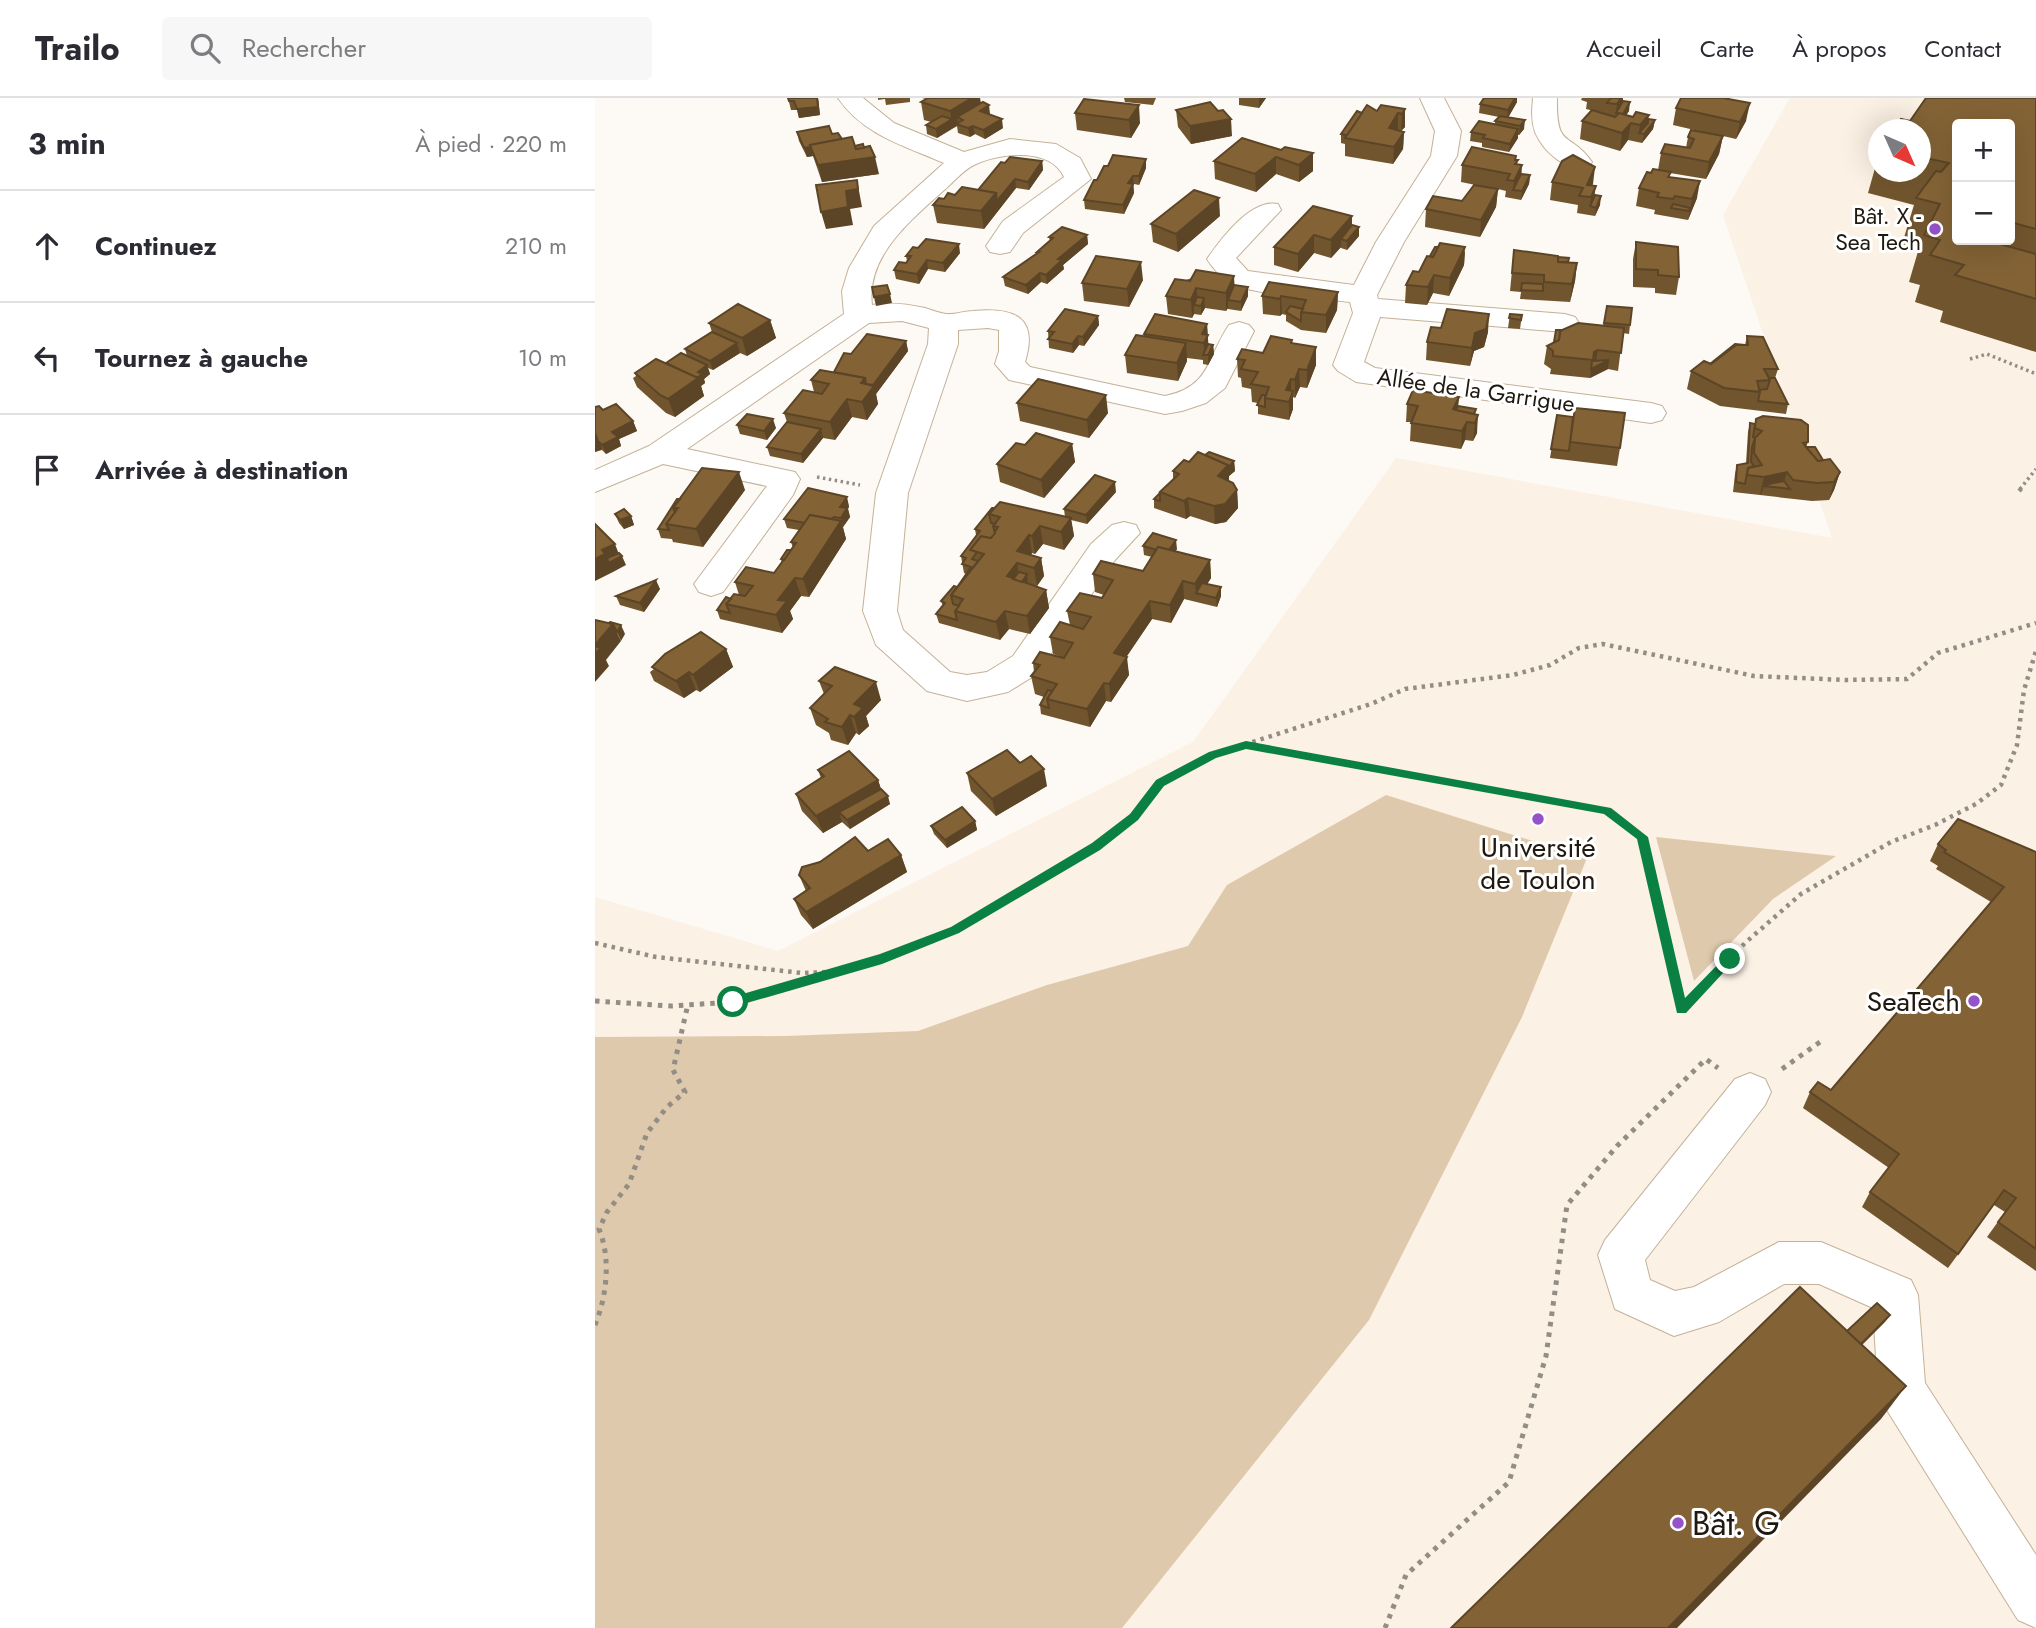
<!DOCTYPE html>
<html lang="fr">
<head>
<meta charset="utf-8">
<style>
	:root { --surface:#fff; --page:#f7f7f7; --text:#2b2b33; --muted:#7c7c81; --line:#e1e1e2 }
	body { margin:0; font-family:Jost,sans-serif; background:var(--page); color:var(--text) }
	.controls { position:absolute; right:21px; top:21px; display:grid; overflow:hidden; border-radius:7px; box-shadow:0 7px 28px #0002 }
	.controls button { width:63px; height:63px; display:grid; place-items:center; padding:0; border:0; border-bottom:2px solid var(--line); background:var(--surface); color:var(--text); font:35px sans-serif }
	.compass { position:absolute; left:1273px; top:21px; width:63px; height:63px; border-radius:50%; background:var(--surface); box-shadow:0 7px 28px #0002; rotate:135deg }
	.stop { position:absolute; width:21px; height:21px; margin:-16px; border:5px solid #0b8043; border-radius:50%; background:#fff }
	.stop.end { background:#0b8043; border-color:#fff; box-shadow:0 2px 7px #0008 }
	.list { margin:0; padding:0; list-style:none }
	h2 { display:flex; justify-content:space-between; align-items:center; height:91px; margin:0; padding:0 28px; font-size:30px }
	h2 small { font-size:23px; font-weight:400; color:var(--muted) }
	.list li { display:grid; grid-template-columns:46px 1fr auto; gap:21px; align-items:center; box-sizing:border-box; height:112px; padding:0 28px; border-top:2px solid var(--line) }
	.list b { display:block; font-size:26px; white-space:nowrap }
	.list em { font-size:23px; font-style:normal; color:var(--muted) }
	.icon { flex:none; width:38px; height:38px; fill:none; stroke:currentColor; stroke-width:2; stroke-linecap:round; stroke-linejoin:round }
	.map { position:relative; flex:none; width:1441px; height:1530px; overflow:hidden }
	header { display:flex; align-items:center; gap:42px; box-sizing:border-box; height:98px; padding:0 35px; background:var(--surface); border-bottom:2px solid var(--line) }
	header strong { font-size:33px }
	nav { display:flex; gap:38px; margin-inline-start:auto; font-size:24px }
	.search { width:490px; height:63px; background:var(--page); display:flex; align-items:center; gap:18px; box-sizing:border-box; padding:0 24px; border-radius:7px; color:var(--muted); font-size:26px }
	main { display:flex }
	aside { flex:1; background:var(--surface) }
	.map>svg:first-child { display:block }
</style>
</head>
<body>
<header>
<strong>Trailo</strong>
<div class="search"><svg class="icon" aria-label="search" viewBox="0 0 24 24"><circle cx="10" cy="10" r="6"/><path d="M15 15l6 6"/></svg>Rechercher</div>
<nav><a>Accueil</a><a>Carte</a><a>À propos</a><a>Contact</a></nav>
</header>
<main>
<aside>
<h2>3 min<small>À pied · 220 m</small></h2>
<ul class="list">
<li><svg class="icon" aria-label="ahead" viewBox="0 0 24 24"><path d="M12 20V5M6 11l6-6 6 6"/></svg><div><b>Continuez</b></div><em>210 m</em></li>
<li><svg class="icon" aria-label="left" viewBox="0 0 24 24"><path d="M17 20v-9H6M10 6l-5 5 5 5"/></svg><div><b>Tournez à gauche</b></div><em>10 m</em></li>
<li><svg class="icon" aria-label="arrive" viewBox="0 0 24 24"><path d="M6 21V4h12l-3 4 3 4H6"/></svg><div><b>Arrivée à destination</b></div></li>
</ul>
</aside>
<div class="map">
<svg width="1441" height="1530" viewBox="0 0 1441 1530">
	<rect width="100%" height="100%" fill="#fdf9f4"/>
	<path fill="#fbf1e4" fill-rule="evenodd" d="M1195,0H1386L1441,18V1530H0V799L183,853L598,644L801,360L1237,440L1128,117ZM1362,26H1415V142H1362ZM1283,32H1325V74H1283Z"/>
	<g fill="#dfc9ac">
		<path d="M791,697L992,760L927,919L774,1222L527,1530H0V939L191,938L323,933L452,887L593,848L632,787Z"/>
		<path d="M1061,739L1240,758H1241L1178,801L1099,883Z"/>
	</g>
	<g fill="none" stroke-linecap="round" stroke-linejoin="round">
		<defs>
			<g id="minor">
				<path d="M243,0H268L299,25L369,54L415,41L461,46L485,60L496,81L428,135L415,154L405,156L395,154L391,148L408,123L469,79C455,48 402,55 377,68C366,74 357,86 348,93C315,123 271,158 277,207C295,204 312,206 330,210C337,212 344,215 351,216C359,217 369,213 378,213C419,209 444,219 430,264L435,269L570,298C616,289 612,259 634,227L644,224L654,227L659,233L630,290L611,305L587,313L570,316L414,282L400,266L404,253V232L393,230L363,232V246L313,395L302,513L308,532L355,574L372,577L392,574L418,558L496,446L517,427L529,424L541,427L545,435L520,462L442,576L413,594L372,603L332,593L281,547L268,513L281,395L333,246L334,230L307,223L274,225L92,351L200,374L205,381L198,397L128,494L116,498L104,494L99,486L172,388L68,366L0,394V372L54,348L249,216L247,193L254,170L279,128L349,65C310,48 268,37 243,0Z"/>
				<path d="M825,0H849L866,33L862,58L809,144L782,197L783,201L970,216L980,219L984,225L980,231L970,234L785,219L769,264L780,270L1056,305L1067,308L1071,315L1067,322L1056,325L761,284L743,273L738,267L758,215L755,204C728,200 657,197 635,185C627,181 617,169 612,161C626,141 656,100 683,106L686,112L641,160L653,173L759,187L781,144L836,58L840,33Z"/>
				<path d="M938,0H962C961,53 975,32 997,64L993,70C973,75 948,54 940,34C936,23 937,11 938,0Z"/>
				<path d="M1155,975L1170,981L1176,994L1170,1007L1050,1162L1055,1182L1080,1193L1099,1189L1184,1144H1226L1316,1182L1323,1197L1330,1285L1441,1457V1530L1423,1522L1290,1309L1283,1292L1278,1210L1224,1186H1189L1124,1224L1079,1238L1020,1211L1003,1157L1010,1142L1140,981Z"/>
			</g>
		</defs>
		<use href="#minor" stroke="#c4b198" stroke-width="2"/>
		<g stroke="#928d85" stroke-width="3.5" stroke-dasharray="2.5 3.5" stroke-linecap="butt">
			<path d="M1375,261L1392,256L1441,276"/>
			<path d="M222,379L265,387"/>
			<path d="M1425,391L1441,371"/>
		</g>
		<g stroke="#928d85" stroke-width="4.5" stroke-dasharray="3.5 5" stroke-linecap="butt">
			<path d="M1424,393L1427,390"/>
			<path d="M651,647L1012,713L1047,739L1082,891"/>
			<path d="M0,845L61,859L207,875L231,874"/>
			<path d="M182,891L287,861L360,832L433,791L501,748L539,719L565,685L617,657L776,606L810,591L918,577L955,567L984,550L1008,546L1159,578L1250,582L1312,581L1343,555L1441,525"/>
			<path d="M1106,891L1150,845L1206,796L1296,744L1340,727L1381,706L1406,687L1422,647L1429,592L1441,553"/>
		</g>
		<g stroke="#928d85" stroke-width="5" stroke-dasharray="4.5 6" stroke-linecap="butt">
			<path d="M1082,890L1087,912L1108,890"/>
			<path d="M0,903L76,908L138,904L188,890"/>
			<path d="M1187,971L1225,944"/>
			<path d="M0,1227C12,1198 16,1160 4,1131L12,1114L34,1086L52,1035L72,1009L90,994L78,972L93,906"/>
			<path d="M790,1530L811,1477L914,1384L951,1258L972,1107L1022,1048L1111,961L1123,970"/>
		</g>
		<use href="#minor" fill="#fff" fill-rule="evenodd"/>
	</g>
	<g fill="#71552e" fill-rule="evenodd">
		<path d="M193,0H223L225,17L204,20L202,12H196Z"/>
		<path d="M283,0H315V4L291,7L290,1L283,2Z"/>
		<path d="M327,0H385L386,6L394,7V16L408,30L390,41L380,36L375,39L363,35L362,28L342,40L332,36L331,27L336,24L329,22L326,4L331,1Z"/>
		<path d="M529,0H561L558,7L530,4Z"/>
		<path d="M644,0H671L664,10L644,7Z"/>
		<path d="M987,0H1028V3L1034,13L1031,17L1060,22L1058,31L1047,45L1033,42L1025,53L985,41L987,23L1011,16L991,11L992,4L986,2Z"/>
		<path d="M1441,0V254L1345,224L1348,213L1320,204L1325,187L1314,184L1324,150L1307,146L1319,107L1273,95L1284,56V74H1326V32L1315,23ZM1415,26V142H1362Z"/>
		<path d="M489,1L545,25L536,40L482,32L480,15Z"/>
		<path d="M922,4L913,20L929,31L924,37H923V40L914,54L887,49V45L875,43L876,34L900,26V23L904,19L884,15L885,6Z"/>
		<path d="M1081,10L1151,23L1141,41L1128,38L1124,56L1111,81L1075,75V79L1102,100L1093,122L1059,116L1060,112L1041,108L1044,90L1056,75L1063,72L1066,55L1091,50L1093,39L1121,37L1078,27Z"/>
		<path d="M810,11V29L806,33L809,34L808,51L798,66L750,58V46L746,45V36L767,15Z"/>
		<path d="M581,12L637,38L596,46L583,29Z"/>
		<path d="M202,34L237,36L260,48L284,76L227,84L218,58L212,59L204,43Z"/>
		<path d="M686,52L718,55V73L704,84L681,76L661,94L620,81L619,63Z"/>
		<path d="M921,62H923L922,66L926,76L935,77L934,86L926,102L910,99L911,93L903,91L901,109L885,139L830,129L831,111L867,103L900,91L866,84L867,67Z"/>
		<path d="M447,63L448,72L434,92L421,90L389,131L342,125L338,107L349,101L360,97L383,92L410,65Z"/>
		<path d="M551,70L544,87L539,86L538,88L539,95L529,116L490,111L489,102Z"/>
		<path d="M957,84L997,87L1000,97L1005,107L1000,118L982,115L983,107L955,102Z"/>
		<path d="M625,118L583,154L558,144L556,126Z"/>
		<path d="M757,118V127L764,138L752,152L746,150V149L736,160L719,155L703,174L679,167V149Z"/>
		<path d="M492,137L493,146L468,167L469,171L452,186L446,184L433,196L410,188L408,179L442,156V154L455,143L454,139Z"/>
		<path d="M1041,144L1084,179L1081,197L1060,195V190L1038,189V161Z"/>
		<path d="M919,152L963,159L973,164L982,165L980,183L975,204L925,201L926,194L915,193Z"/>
		<path d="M870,154L869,167L854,198L838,195L832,207L810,205L811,187L824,174L835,158Z"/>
		<path d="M365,155L350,174L333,171L324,186L301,181L299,172L311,165L312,163L311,158Z"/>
		<path d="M639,178V187L653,189V198L646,213L633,211V210L631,213L610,210L606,217L599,216L597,220L573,216L571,198L591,182L597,180Z"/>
		<path d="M548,182L534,209L489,203L487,185Z"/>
		<path d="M743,194L742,212L731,235L706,232L691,223V217L687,216L685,218L668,216L667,198Z"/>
		<path d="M1012,208L1035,227L1034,236L1028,235L1023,273L1013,271L995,280L955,276L956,271L949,266L952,248L959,244L967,232L1008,228Z"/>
		<path d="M915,216L927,217L925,231L913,230Z"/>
		<path d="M503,218L504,227L489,248L484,247L478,255L454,250L453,233Z"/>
		<path d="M175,222L181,240L152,258L145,255L118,272L113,270L115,276L109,281L110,285L106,288L109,298L80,319L71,315L42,289L38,280L41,278L40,275L92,258L90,251L117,234L114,225Z"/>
		<path d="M612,226L613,246L618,247L619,256L613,267L608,266V262L592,260V263L583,283L532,275L530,257L549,238V236Z"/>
		<path d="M846,230L893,234L889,249L879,253L875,268L831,262L832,244Z"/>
		<path d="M1152,238L1183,271L1180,280L1193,306L1191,316L1125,308L1092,291L1096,273L1115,266L1150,247Z"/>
		<path d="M697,242V246L721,267L712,290L705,289L700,300L698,299V311L694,322L663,316V305L657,304L656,291L647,289L646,280L643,279L642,261L668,255Z"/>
		<path d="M311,243L313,253L281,296L283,306L272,322L257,319L240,342L228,340L208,365L175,358L172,349L192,324L189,315L219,294L216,282L239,274L256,256Z"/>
		<path d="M864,299L863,308L880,316L882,335L878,343L870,342L866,351L815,343L816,324H811L812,306Z"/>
		<path d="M422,305L513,315L494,340L425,323Z"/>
		<path d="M8,312L38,323L42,333L24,341L26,348L11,356L7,352L0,354Z"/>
		<path d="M962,317L978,319L1025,350L1022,368L955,360Z"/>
		<path d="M1161,321L1213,344L1211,349L1228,362L1245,374L1239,392L1234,402L1217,403L1138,394L1140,376L1142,367L1151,365L1153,334L1155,325L1160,326Z"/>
		<path d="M142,327L181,330L172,342L145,336Z"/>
		<path d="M477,346L480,364L449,400L405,384L402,366L430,347Z"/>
		<path d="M610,357L639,363L640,373L634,378V383L642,392L643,410L631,424L620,426L595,418L591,421L559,410V401L578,381V373Z"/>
		<path d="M150,392L108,449L78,444L77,441L66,440L63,431L85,401Z"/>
		<path d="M521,394L492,426L476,422L479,438L469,452L448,446L440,456L437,455L436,457L446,460L449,478L442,488L433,486L451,492L454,510L435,536L414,531L405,542L344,525L341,516L348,508L346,503L362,489L371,476L369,475L366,458L381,437L380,431L397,410L470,419L469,411Z"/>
		<path d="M254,408L253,411L255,419L248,429L251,441L214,499L206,498L195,513L198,521L187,535L125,521L122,512L144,497L140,484L179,475L187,465L186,461L198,450L196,444L204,432L192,430L189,421Z"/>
		<path d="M20,416L36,418L39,427L29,431L24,425Z"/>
		<path d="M548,448L582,451L580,453L615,462L616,480L612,486L626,498L622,509L589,501L576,525L557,521L531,559L534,577L516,604L511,603L495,629L446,616L445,607L449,599L440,596L436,578L439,574L438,565L469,560L458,556L455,539L475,527L472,513L507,500L509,497L500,494L498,476L548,473L557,459L549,457Z"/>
		<path d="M65,491L49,514L25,507L21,498Z"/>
		<path d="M131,551L138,569L105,594L101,592L89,600L59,583L55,574L59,571L57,569Z"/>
		<path d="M224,583L286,602L271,618L274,628L264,637L261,635L253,647L236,642L234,635L221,627L215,610L229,596Z"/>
		<path d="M425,665L452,688L401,718L376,693L372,675Z"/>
		<path d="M223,672L283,682L286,691L295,706L255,731L247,724L228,735L207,713L201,696L226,680Z"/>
		<path d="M380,723L382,732L352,750L339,736L336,728Z"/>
		<path d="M1343,746L1441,754V1173L1392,1139L1410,1114L1399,1107L1353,1170L1267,1109L1275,1094L1294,1070L1208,1010L1215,994L1236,992L1396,804L1341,771L1343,768L1335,763Z"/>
		<path d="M273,753L306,757L312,774L218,831L206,817L199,801L211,793L204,777Z"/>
	</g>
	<g fill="#5c4526">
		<path d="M222,0H223L225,17L204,20L202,11Z"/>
		<path d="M377,0H385L386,12L394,7L395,16L387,21L368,22L362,19L363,26H361L362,28L358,30L355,13Z"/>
		<path d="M665,0H671L664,10V1Z"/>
		<path d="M920,0H922V4L912,21L913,12Z"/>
		<path d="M1021,0H1028L1027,11L1021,15L1022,6Z"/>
		<path d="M1035,4L1034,13L1026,25L1027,16Z"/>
		<path d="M1155,5L1151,23L1141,41L1145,24Z"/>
		<path d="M544,7L545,25L536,40L534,22Z"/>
		<path d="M810,11V29L806,33L807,16Z"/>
		<path d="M803,15V33L794,30Z"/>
		<path d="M1054,17L1051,33L1060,22L1058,31L1047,45L1049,36L1044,35L1045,27Z"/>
		<path d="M357,21L358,30L342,40L341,31Z"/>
		<path d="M407,21L408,30L390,41L388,32Z"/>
		<path d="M636,21L637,38L596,46L595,28Z"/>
		<path d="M930,22L929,31L924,37L925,28Z"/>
		<path d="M1036,25L1033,42L1025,53L1027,35Z"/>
		<path d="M378,28L380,36L375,39L373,30Z"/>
		<path d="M923,31V40L914,54L915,46Z"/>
		<path d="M809,34L808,51L798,66L799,49Z"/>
		<path d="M1128,38L1124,56L1111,81L1114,64Z"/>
		<path d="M215,49L218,58L212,59L209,50Z"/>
		<path d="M718,55V73L704,84V67Z"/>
		<path d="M280,59L284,76L227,84L223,67Z"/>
		<path d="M681,59V76L661,94L660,76Z"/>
		<path d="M551,61V70L544,87V78Z"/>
		<path d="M447,63L448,72L434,92L433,84Z"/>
		<path d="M927,67L926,85L918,92L919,83Z"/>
		<path d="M1000,69L998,86L992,99V87Z"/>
		<path d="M935,77L934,86L926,102L927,93Z"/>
		<path d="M538,78L539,95L529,116L528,107L533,85Z"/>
		<path d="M420,81L421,90L389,131L386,113L401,95Z"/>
		<path d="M262,82L267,109L255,111L258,127L231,131L226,114Z"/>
		<path d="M1105,83L1102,100L1093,122L1097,101Z"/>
		<path d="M1001,88L998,106L995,108L996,99Z"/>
		<path d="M903,91L901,109L885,139L886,122Z"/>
		<path d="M1006,98L1005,107L1000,118L1001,110Z"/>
		<path d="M624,100L625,118L583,154L581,136Z"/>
		<path d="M757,118V136L746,141V149L736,160V142Z"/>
		<path d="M764,129V138L752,152V143Z"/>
		<path d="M492,137L493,146L468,167L469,171L452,186L451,177L463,161Z"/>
		<path d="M719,137V155L703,174V156Z"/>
		<path d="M364,146L365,155L350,174L348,165Z"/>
		<path d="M870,149L869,167L854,198L855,180Z"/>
		<path d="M332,162L333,171L324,186L322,176Z"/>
		<path d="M546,164L548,182L534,209L532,191Z"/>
		<path d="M982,165L980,183L975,204L977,186Z"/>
		<path d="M445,175L446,184L433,196L431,187Z"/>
		<path d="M839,177L838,195L832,207L833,189Z"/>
		<path d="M639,178L640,196L633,202V210L631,213V195Z"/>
		<path d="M601,181L603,208L599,207V216L597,220L596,202Z"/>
		<path d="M653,189V198L646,213V204Z"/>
		<path d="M743,194L742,212L731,235V217Z"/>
		<path d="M295,196L297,205L281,208L279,199Z"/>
		<path d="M686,198L687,216L685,218V201Z"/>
		<path d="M609,200L610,210L606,217V208Z"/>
		<path d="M894,216L893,234L889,249L879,253L875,268L877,250L880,235Z"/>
		<path d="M503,218L504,227L489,248L488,239Z"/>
		<path d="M175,222L181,240L152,258L147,240Z"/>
		<path d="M612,226L614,255L618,247L619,256L613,267V257H610L607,236Z"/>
		<path d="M483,238L484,247L478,255L477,246Z"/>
		<path d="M311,243L313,253L281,296L283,306L272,322L267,304L266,285L270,280L276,290Z"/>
		<path d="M142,245L145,255L118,272L115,263Z"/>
		<path d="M591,245L592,263L583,283L582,265Z"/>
		<path d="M721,249V267L712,290V272Z"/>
		<path d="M1003,252L1000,269L1014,262L1013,271L995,280L999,254Z"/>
		<path d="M112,267L115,276L109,281L110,285L106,288L109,298L80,319L73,301L103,274Z"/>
		<path d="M704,271L705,289L700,300V282Z"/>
		<path d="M696,281V298L698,293V311L694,322V303L691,292Z"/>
		<path d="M511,297L513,315L494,340L492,322Z"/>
		<path d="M864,299L862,317L858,311Z"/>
		<path d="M252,301L257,319L240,342L235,324Z"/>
		<path d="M883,317L882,335L878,343L880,325Z"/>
		<path d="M178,321L181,330L172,342L169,333Z"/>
		<path d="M38,323L42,333L24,341L26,348L11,356L7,347L17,334Z"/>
		<path d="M872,324L870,342L866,351L867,333Z"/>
		<path d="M226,331L228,340L208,365L206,356Z"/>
		<path d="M0,335L7,351L0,354Z"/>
		<path d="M477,346L480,364L449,400L446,382Z"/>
		<path d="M639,363L640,373L634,378V385L623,378L633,367Z"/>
		<path d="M144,374L150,392L108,449L101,431Z"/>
		<path d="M1192,374L1187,390L1169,388L1166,396L1165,397L1169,379Z"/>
		<path d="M1245,374L1239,392L1234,402L1239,384Z"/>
		<path d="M520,384L521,394L492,426L491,417Z"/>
		<path d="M642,392L643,410L631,424L620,426L619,408Z"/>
		<path d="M252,399L254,408L253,411L255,419L248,429L246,420L245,409Z"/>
		<path d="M593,400L595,418L591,421L589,403Z"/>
		<path d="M36,418L39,427L29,431L25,422Z"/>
		<path d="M476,420L479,438L469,452L466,434Z"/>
		<path d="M246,423L251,441L214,499L208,481Z"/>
		<path d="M445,428L448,446L440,456L437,438Z"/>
		<path d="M434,437L437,455L429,467L422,453Z"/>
		<path d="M581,442L582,451L573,464L572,455Z"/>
		<path d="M20,446L25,459L27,458L31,467L18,474L14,465L18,474L0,483V461L7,452Z"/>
		<path d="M446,460L449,478L442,488L439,470Z"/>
		<path d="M615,462L616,480L606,496L601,495L600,486Z"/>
		<path d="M422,465L425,483L412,478Z"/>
		<path d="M432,476L433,485L425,498L423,489Z"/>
		<path d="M200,480L206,498L195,513L198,521L187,535L181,517L183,502Z"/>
		<path d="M61,482L65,491L49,514L45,505Z"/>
		<path d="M588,483L589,501L576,525L575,507Z"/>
		<path d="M626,489V498L622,509L621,500Z"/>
		<path d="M451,492L454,510L435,536L432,518Z"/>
		<path d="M555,503L557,521L522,573L519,555Z"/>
		<path d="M410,513L414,531L405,542L401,524Z"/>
		<path d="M18,526L26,543L11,562L14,568L0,584V547Z"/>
		<path d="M26,527L30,536L26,543L22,534Z"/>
		<path d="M131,551L138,569L105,594L98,577Z"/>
		<path d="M532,559L534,577L516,604L514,586Z"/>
		<path d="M94,574L101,592L89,600L81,583Z"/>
		<path d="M281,584L286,602L271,618L274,628L264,637L259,619V606Z"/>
		<path d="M509,585L511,603L495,629L492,611Z"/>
		<path d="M255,617L261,635L253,647L247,629Z"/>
		<path d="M449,671L452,688L401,718L397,701Z"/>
		<path d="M283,682L289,700L244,714L247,724L228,735L221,718Z"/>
		<path d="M293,698L295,706L255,731L252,722Z"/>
		<path d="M380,723L382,732L352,750L350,742Z"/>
		<path d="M306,757L312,774L218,831L211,814Z"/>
		<path d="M1295,1217L1290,1224L1259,1255L1263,1249Z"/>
		<path d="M1311,1288L1286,1321L1082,1530H1073Z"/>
	</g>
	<g fill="#836336" stroke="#5c4526" stroke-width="2">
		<path d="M193,0H222L223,9L202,11L199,3H194Z"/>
		<path d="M333,0H377L355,13L326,4Z"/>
		<path d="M889,0H920L913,12L885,6Z"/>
		<path d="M1016,0H1026L1022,6L1012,5Z"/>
		<path d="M1086,0H1128L1155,5L1145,24L1081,10Z"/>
		<path d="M1331,0H1441V131L1415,124V26H1362V142H1390L1441,156V201L1360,177L1369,167L1335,157L1345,142L1329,137L1345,106L1321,100L1341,73L1346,74L1354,65L1326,59V32H1299L1306,21L1315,23Z"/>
		<path d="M489,1L544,7L534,22L480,15Z"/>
		<path d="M1028,3L1035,4L1028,16L1021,15Z"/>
		<path d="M388,4L394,7L385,13L407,21L388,32L378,28L373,30L361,26L368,22L362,19Z"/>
		<path d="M615,4L623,13L628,12L636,21L595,28L581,12Z"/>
		<path d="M772,7L782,13L786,7L810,11L807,16L803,15L794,30L809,34L799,49L750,40Z"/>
		<path d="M997,12L1020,19L1024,15L1038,19L1041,14L1054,17L1045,27L1036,25L1027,35L987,23Z"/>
		<path d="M762,13L767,15L752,37L746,36Z"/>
		<path d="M347,18L357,21L341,31L331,27Z"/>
		<path d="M905,18L930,22L925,28L900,23Z"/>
		<path d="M1053,21L1060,22L1049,36L1044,35L1053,25Z"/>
		<path d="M884,23L923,31L915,46L888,40L890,37L876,34Z"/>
		<path d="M234,28L237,36L243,35L247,41L215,47L216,49L209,50L202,34Z"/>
		<path d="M1096,32L1128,38L1114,64L1066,55L1070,46L1095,50L1099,41L1093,39Z"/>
		<path d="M257,39L261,51L275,48L280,59L223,67L215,47Z"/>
		<path d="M647,40L686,52L690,49L718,55L704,67L681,59L660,76L619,63Z"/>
		<path d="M268,46L269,50L261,51L260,48Z"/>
		<path d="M877,49L921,58L920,62H923L920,66L927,67L919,83L912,82L915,76L867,67Z"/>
		<path d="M518,57L551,61L544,78H538L533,85L538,86L528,107L489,102L499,82H502L509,68H513Z"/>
		<path d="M978,57L1000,69L992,87L1001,88L996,99L984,98L988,90L957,84L967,63Z"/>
		<path d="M415,59L447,63L433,84L420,81L402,103L401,95L383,92L406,64L410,65Z"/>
		<path d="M1058,71L1076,74L1073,79L1105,83L1097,101L1080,98L1078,101L1062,99L1064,95L1044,90L1052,74L1056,75Z"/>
		<path d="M926,76L935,77L927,93L918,92Z"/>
		<path d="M262,82L263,91L251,93L253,109L226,114L221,87Z"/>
		<path d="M879,87L903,91L886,122L831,111L838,98L867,103Z"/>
		<path d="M367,89L401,95L386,113L338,107L344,100L349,101L353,95L360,97Z"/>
		<path d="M599,92L624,100L581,136L556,126Z"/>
		<path d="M1000,97L1006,98L1001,110L995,108Z"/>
		<path d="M1078,106L1095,110L1094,113L1076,110Z"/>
		<path d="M718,108L757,118L736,142L719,137L703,156L679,149Z"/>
		<path d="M757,127L764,129L752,143L746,141Z"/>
		<path d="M467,129L492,137L463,161L467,162L451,177L445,175L431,187L408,179L444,154H442L458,140L454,139Z"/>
		<path d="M331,141L364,146L348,165L332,162L322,176L299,172L304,164L311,165L316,158H311L318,149L323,150Z"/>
		<path d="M1041,144L1083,149L1084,179L1063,177V172L1041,171Z"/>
		<path d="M845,145L870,149L855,180L839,177L833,189L811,187L818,173L824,174L832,158L838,159Z"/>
		<path d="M840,149H843L838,159L835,158Z"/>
		<path d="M919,152L963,158V164L982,165L977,186L949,184V177L917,175Z"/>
		<path d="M501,158L546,164L532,191L487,185Z"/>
		<path d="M963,159L974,160L973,164H963Z"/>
		<path d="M601,172L639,178L631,195L601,190L596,202L571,198L580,181L595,183Z"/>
		<path d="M674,184L743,194L731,217L706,214L711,202L686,198L685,201L667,198Z"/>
		<path d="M927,185L948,186V193L926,192Z"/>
		<path d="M292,187L295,196L279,199L277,189Z"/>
		<path d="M639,187L653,189L646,204L633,202Z"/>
		<path d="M602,199L609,200L606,208L599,207Z"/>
		<path d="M143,206L175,222L147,240L114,225Z"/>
		<path d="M695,208L708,211L706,214V223L691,214Z"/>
		<path d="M1012,208L1037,210L1035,227L1009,225Z"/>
		<path d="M470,211L503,218L488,239L483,238L477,246L453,241L459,234L453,233Z"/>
		<path d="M852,211L894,216L891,231L880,235L877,250L832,244L836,229L846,230Z"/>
		<path d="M560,216L612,226L607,236L613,237L609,245L549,236Z"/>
		<path d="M915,216L927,217L926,222L914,220Z"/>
		<path d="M983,225L1029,230L1026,255L1003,252L999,254L998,262L958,258V253L952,248L964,242L965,233Z"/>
		<path d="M961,232H967L965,233L964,242L959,244Z"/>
		<path d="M117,234L142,245L115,263L90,251Z"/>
		<path d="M272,236L311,243L278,287L271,286L270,280L239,274L249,255L256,256Z"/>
		<path d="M541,237L591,245L582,265L530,257Z"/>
		<path d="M676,238L697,242L696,245L721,249L712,272L704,271L700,282L696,281L691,292L698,293L694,304L670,300L674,289L656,286L663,274L646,271L650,262L642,261L647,251L668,255Z"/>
		<path d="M1152,238L1168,239L1183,271H1169L1175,282L1162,283L1165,294L1129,290L1096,273L1109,263L1116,266L1141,247H1153Z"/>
		<path d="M613,246L618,247L613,257H608Z"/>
		<path d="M1140,246L1150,247H1141L1115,266Z"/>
		<path d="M86,255L112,267L103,274L107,276L102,280L71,265Z"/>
		<path d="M61,261L103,280L73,301L65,297L40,275Z"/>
		<path d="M1014,262L996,271L997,263Z"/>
		<path d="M225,272L270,280L266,285L279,288L267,304L252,301L235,324L189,315L208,292L227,296L234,286L216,282Z"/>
		<path d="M1174,280H1180L1193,306L1163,303L1165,294L1164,292L1172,291L1175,282Z"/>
		<path d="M443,281L511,297L492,322L422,305Z"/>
		<path d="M818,292L864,299L858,311L883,317L880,325L872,324L867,333L816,325L823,308L812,306Z"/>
		<path d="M667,297H670V309L662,307Z"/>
		<path d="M21,306L38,323L17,334L23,339L7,347L3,343L0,335V309L4,308L8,312Z"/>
		<path d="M863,308L881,311L879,316L861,312Z"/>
		<path d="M980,310L1030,315L1025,350L975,344Z"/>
		<path d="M152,316L178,321L169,333L142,327Z"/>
		<path d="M962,317L978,319L974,353L956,351Z"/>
		<path d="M1168,318L1206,322L1213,327V344L1208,345L1223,363L1235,361L1245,374L1239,384L1222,385L1198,382L1192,374L1169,379L1152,377L1153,370L1167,367L1159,355L1160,340L1167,333L1160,330L1161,321Z"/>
		<path d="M192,324L226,331L206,356L172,349Z"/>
		<path d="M1155,325L1160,326L1158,339L1160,340L1157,349L1156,364L1159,368L1153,370L1150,386L1141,384L1142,367L1153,365Z"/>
		<path d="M441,335L477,346L446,382L402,366L421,345L430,347Z"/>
		<path d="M1211,349H1220L1228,362L1223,363Z"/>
		<path d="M603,354L633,367L623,378L638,385L642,392L630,406L619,408L593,400L589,403L565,394L584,376L578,373L589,362L594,364Z"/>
		<path d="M614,354L639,363L634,369L633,367L610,357Z"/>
		<path d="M107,370L144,374L101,431L71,426L83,410H78Z"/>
		<path d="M500,377L520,384L491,417L469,411Z"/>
		<path d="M1189,383L1195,391L1169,388V387Z"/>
		<path d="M213,390L252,399L245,409L252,410L246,420L239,419L237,421L215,417L210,425L189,421Z"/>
		<path d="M565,395V403L559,401Z"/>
		<path d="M82,401H85L78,410L80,414L71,426L74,432L63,431Z"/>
		<path d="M405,404L476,420L466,434L445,428L437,438L434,437L422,453L446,460L439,470L422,465L412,478L451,492L432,518L410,513L401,524L360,513L368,501L356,497L389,456L375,452L386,438L396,440L403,429L398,428L405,419L394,416Z"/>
		<path d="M397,410H399L394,416L396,425L400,426L398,428L400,435L396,440L386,438L375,452L382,454L377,461L383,463L363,488L376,469L367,466L371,460L366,458L385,433L380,431Z"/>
		<path d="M29,411L36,418L25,422L20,416Z"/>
		<path d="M215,417L246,423L208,481L200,480L183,502L192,503L181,517L131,506L139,496L150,498L158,488L140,484L151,469L179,475L201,445L196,444Z"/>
		<path d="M0,426L20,446L7,452L10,456L0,461Z"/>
		<path d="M558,435L581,442L574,452L563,449L562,452L548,448Z"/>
		<path d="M563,449L615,462L600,486L588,483L575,507L555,503L519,555L532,559L514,586L509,585L492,611L452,601L462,586L436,578L445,567L438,565L445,554L469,560L478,545L455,539L465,524L488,531L496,519L472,513L485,495L507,500L518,482L498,476L506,463L548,473Z"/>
		<path d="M192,452H196L189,462L186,461Z"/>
		<path d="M24,455L27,458L14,465L12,460Z"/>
		<path d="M424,474L432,476L427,484L418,481Z"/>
		<path d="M61,482L45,505L21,498L54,485Z"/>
		<path d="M607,485L626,489L621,500L601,495Z"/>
		<path d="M359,488L362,489L356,497L358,506L364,508L360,513L362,522L341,516L350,505L346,503Z"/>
		<path d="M131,499L136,501L131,506L135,515L122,512Z"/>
		<path d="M0,522L18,526L0,547Z"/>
		<path d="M15,524L26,527L22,534L18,526L14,525Z"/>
		<path d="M106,534L131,551L98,577L94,574L81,583L57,569L70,556Z"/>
		<path d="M0,548L6,550L0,556Z"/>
		<path d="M240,569L281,584L259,606L268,610L259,619L255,617L247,629L230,624L233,621L215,610L237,588L224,583Z"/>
		<path d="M453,592L457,593L452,601L454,610L445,607Z"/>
		<path d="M412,652L425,665L436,658L449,671L397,701L372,675Z"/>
		<path d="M254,653L283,682L221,718L201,696L229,678L223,672Z"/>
		<path d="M286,691L293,698L252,722L244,714Z"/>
		<path d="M367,709L380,723L350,742L336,728Z"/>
		<path d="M1363,721L1441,754V1151L1403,1124L1421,1100L1409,1092L1363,1156L1275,1094L1304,1056L1215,994L1223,984L1236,992L1409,789L1349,754L1351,752L1343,746Z"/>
		<path d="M260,739L273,753L293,741L306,757L211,814L199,801L215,790L204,777L207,769L225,764Z"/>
		<path d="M1205,1189L1311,1288L1073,1530H856Z"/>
		<path d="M1282,1205L1295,1217L1266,1246L1252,1233Z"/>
	</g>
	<path fill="#0b8043" d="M651,643L1016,710L1053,739L1090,900L1131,858L1135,856L1141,861L1091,915H1082L1042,741L1009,716L651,651L621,660L569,688L543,722L505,752L364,835L287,866L138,909L134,907V900L285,856L356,829L497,745L535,716L561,682L614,654Z"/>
	<g fill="#9453c9" stroke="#fff" stroke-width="2.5">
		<circle cx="1340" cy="131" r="7"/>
		<circle cx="943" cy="721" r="7"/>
		<circle cx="1379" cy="903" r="7"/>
		<circle cx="1083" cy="1425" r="7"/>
	</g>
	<g text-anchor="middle" stroke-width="6" stroke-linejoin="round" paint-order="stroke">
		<g font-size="23" fill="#20190f" stroke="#fff" text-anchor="end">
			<text x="1326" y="126">Bât. X -<tspan x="1326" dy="26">Sea Tech</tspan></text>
		</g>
		<g font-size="23" fill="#20190f" stroke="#fff">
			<text transform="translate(881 292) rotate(8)" y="8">Allée de la Garrigue</text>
		</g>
		<g font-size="28" fill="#20190f" stroke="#fff">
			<text x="943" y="759">Université<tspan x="943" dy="32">de Toulon</tspan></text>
			<text x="1365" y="913" text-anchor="end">SeaTech</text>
		</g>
		<g font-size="33" fill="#20190f" stroke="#fff" text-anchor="start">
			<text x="1097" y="1437">Bât. G</text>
		</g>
	</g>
</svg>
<div class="controls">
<button>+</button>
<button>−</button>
</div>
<svg class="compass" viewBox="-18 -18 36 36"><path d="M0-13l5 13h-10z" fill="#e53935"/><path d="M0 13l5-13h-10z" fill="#7c7c81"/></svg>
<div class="stop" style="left:138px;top:904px"></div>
<div class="stop end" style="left:1135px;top:861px"></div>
</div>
</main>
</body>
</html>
